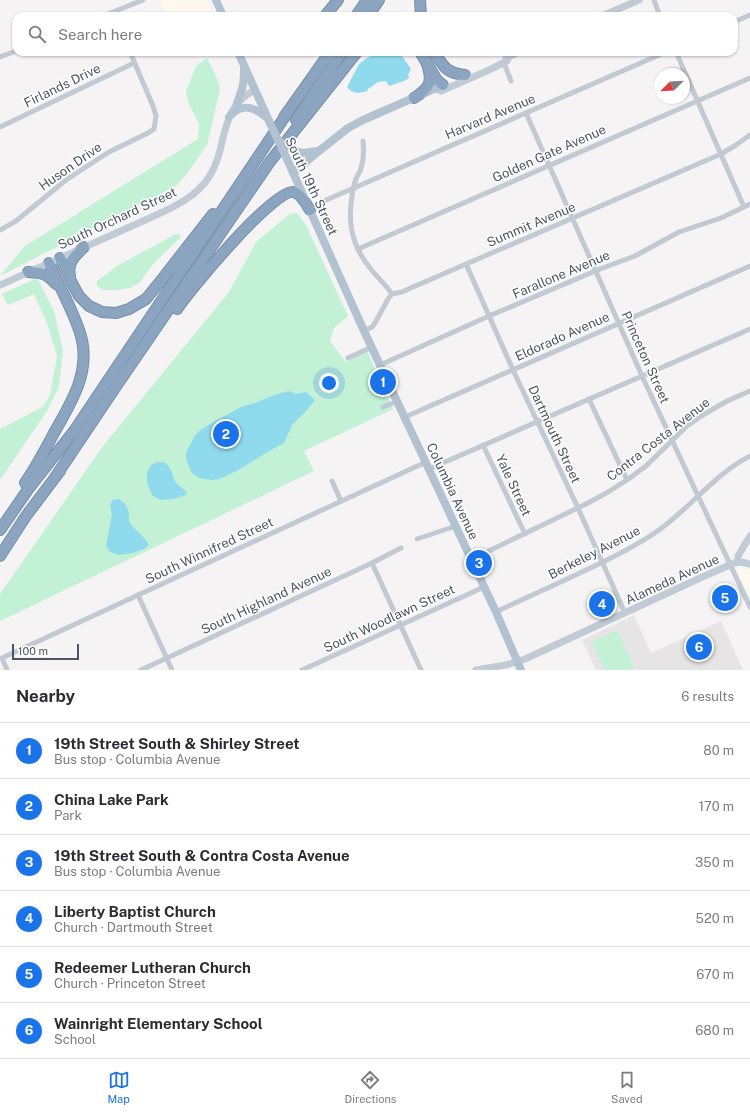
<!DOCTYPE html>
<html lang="en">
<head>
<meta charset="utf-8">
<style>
	:root { --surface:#fff; --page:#f2f2f3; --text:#2b2b33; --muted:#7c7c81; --line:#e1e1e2; --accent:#1a73e8 }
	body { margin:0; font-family:"Public Sans",sans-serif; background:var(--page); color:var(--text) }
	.compass { position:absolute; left:654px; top:68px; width:36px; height:36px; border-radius:50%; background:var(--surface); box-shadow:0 1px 3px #0004; rotate:246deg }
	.scale { position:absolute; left:12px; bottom:10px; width:67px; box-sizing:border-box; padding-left:4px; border:2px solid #4a5661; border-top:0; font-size:11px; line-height:14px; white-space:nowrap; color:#4a5661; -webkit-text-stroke:3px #fff; paint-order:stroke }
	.you { position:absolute; left:329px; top:383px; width:14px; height:14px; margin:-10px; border:3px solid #fff; border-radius:50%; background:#1a73e8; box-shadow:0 0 0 6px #1a73e833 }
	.badge { display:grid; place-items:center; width:26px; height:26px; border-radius:50%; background:var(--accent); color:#fff; font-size:13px; font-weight:700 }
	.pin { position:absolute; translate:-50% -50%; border:2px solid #fff; box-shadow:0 1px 4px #0006 }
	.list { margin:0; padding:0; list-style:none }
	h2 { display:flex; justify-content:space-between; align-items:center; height:52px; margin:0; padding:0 16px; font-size:17px }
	h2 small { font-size:13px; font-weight:400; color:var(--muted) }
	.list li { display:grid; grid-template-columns:26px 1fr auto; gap:12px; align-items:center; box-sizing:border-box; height:56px; padding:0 16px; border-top:1px solid var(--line) }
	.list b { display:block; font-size:15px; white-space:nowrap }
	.list p { margin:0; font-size:13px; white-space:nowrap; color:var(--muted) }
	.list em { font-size:13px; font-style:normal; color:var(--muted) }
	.icon { flex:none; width:22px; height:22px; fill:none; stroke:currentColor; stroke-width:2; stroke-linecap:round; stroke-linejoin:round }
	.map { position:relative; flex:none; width:750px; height:670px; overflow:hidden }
	.search { position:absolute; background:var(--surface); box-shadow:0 1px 3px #0004; left:12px; right:12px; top:12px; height:44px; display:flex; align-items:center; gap:10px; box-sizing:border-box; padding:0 14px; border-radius:12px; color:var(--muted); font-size:15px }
	.sheet { height:388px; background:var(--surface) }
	nav { display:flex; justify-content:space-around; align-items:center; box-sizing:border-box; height:56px; border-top:1px solid var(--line); background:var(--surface); font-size:11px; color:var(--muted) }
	nav a { display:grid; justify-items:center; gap:2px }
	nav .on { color:var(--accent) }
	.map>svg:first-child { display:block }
</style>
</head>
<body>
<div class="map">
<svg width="750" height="670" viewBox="0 0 750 670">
	<rect width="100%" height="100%" fill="#f5f3f3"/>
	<g fill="#fdf9ef">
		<path d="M160,0H207L212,10L201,16H167Z"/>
		<path d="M740,568L750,569V597L749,596L736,570Z"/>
	</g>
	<path fill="#e6e4e5" d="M634,615L651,653L721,621L743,670H596L582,640Z"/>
	<g fill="#c3f1d5">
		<path d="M207,58L219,83L220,90L207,145L186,175L176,186L0,276L25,246L198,139L199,124L189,104L186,91L196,66Z"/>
		<path d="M297,213L306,225L348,316L334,328L330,341L346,362L367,351L393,409L304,451L314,471L0,621V594L103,446L229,292L256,242L290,214Z"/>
		<path d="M180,234V238L154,263L140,282L130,288L117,290H103L97,286V281L117,266L174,235Z"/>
		<path d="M37,278L54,311L63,351L59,387L47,411L0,480V429L44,406L50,395L57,356L47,323L34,294L8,305L2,294Z"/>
		<path d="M617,630L634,667L628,670H605L592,642Z"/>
	</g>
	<g fill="#90daee">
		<path d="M379,52L400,53L411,69L408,75L409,78L404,81L389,86L386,81L378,82L368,89L367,91C359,93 353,95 347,87L359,64L367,58Z"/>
		<path d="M289,391L296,394L306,392L315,400L307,410L292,425L284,443L264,454L242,468L220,479L211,480L199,478L192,473L186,459V453L194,437L200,430L215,421L243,406L255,403L274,395Z"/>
		<path d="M157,462H164C173,469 171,473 175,481C178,486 184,488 187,493L186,495L173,499L160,500L152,495L147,483V472L151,465Z"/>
		<path d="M119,499C124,502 128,507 129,514C129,517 128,520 130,523C135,531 145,536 149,545L144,549L133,553L119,555L110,552L106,546L112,514L110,506L112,500Z"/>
	</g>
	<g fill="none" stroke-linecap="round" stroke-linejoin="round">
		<defs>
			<g id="highway">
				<path d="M420,0L421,16"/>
				<path d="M325,16L338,0"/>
				<path d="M356,16L367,0"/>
				<path d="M368,16L379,0"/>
				<path d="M420,52L437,80L443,85"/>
				<path d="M434,52C444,67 446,73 465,75"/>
				<path d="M414,98C430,88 433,82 427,64"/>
				<path d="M284,117L330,52"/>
				<path d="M296,120L342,52"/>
				<path d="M60,258L72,283L79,296L89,306L102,312L116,313L129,309L146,299L163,278L213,214"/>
				<path d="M28,272C43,273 46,273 56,284"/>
				<path d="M70,276C67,262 75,256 84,247"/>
				<path d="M177,309C190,290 274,188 294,192C301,194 307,205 310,210"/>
				<path d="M56,476L117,385L269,163L357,52"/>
				<path d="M25,483C36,467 45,450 54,433C71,403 91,372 81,336C74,312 59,286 49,263"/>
				<path d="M0,530L29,488L74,431L288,112"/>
				<path d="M0,556L26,516L60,471"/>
			</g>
		</defs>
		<use href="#highway" stroke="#7690ad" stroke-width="12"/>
		<g stroke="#c1cad2" stroke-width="5">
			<path d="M654,0L660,16"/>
			<path d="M103,16L143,0"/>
			<path d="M734,22L750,15"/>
			<path d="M676,52L744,207"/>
			<path d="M0,57L16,51"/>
			<path d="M504,63L511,81"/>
			<path d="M526,113L642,376L750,607"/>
			<path d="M0,127L134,63"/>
			<path d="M363,141C364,151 364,161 360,171C358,175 355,180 354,185C347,217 349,242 370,268C377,277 386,285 392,294"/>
			<path d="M324,201L666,52"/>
			<path d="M0,230L16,221L66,180L98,159L109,152L148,133L154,129L156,116L153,106L130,52"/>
			<path d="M358,249L750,78"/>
			<path d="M466,264L513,370L578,508L625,613"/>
			<path d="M364,331L372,327L375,323L388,299L392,294L402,292L413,287L721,154L736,145L750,135"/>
			<path d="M348,358L372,347"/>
			<path d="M380,365L489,316L600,269L635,256L679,232L721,218L750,204"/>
			<path d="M589,399L627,480"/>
			<path d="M383,407L398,401"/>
			<path d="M405,417L750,266"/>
			<path d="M483,445L525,534"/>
			<path d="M429,469L750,329"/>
			<path d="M332,481L341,501"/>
			<path d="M417,539L456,526"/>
			<path d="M472,559L588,503L608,492L627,480L646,466L687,426L703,415L727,401L750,391"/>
			<path d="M372,563L421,670"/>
			<path d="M138,595L172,670"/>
			<path d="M496,612C525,598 555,585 584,571C610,559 635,547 659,530C691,507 715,474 750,456"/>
			<path d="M7,670L2,658L426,462"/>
			<path d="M141,670L372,563L401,548"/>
			<path d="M302,670L484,587"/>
		</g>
		<g stroke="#c1cbd6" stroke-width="7">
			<path d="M602,16L639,0"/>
			<path d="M506,58L519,52"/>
			<path d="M435,89L441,91L487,71L507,61L509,57"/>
			<path d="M0,285L152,217C174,207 196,197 209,177C229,146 217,109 255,90"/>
			<path d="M738,562V556L750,536"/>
			<path d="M476,670L506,665L525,659L698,579L734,563L741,562L750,564"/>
		</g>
		<g stroke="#b3c2d1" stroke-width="8">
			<path d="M216,0L223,16"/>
			<path d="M238,52L269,121"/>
			<path d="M237,103C243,88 244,84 244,68"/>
			<path d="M229,117C241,103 253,106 266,117"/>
			<path d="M293,150L302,153L318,151"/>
			<path d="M287,159L364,331L496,612L521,670"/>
			<path d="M293,173L319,151L348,128L363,120L443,85"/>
		</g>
		<use href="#highway" stroke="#8ba5c1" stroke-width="10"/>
		<g stroke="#b3c2d1" stroke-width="8">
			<path d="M269,121L287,159"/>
			<path d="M279,141L293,150"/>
		</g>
	</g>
	<g text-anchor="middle" stroke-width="3" stroke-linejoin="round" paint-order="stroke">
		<g font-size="13" fill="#4a5661" stroke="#fff">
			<text transform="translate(62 85) rotate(-26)" y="5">Firlands Drive</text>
			<text transform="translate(490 116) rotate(-23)" y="5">Harvard Avenue</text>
			<text transform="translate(549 153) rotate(-24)" y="5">Golden Gate Avenue</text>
			<text transform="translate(70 166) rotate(-35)" y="5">Huson Drive</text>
			<text transform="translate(312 186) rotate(65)" y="5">South 19th Street</text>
			<text transform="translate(117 218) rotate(-25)" y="5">South Orchard Street</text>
			<text transform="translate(531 224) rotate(-23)" y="5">Summit Avenue</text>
			<text transform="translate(561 274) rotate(-23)" y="5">Farallone Avenue</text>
			<text transform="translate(562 336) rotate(-24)" y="5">Eldorado Avenue</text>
			<text transform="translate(646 357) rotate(66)" y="5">Princeton Street</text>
			<text transform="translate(555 434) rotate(65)" y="5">Dartmouth Street</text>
			<text transform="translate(658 439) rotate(-38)" y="5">Contra Costa Avenue</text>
			<text transform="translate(514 485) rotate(65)" y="5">Yale Street</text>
			<text transform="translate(453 491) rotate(65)" y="5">Columbia Avenue</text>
			<text transform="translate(209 550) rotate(-25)" y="5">South Winnifred Street</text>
			<text transform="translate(594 552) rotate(-27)" y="5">Berkeley Avenue</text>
			<text transform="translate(672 579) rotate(-25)" y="5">Alameda Avenue</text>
			<text transform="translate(266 600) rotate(-25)" y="5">South Highland Avenue</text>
			<text transform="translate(389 618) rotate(-25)" y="5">South Woodlawn Street</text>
		</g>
	</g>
</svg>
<svg class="compass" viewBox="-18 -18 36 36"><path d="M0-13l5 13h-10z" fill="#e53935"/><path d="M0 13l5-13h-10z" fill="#7c7c81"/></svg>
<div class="scale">100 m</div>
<div class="you"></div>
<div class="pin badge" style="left:383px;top:382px">1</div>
<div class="pin badge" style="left:226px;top:434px">2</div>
<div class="pin badge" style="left:479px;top:563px">3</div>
<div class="pin badge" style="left:602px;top:604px">4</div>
<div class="pin badge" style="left:725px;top:598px">5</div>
<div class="pin badge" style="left:699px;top:647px">6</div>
<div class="search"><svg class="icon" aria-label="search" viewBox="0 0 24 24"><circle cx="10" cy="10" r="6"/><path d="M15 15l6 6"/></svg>Search here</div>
</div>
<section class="sheet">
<h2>Nearby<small>6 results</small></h2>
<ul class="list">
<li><span class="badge">1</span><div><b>19th Street South &amp; Shirley Street</b><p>Bus stop · Columbia Avenue</p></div><em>80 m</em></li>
<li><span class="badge">2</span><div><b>China Lake Park</b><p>Park</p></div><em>170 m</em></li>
<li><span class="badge">3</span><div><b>19th Street South &amp; Contra Costa Avenue</b><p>Bus stop · Columbia Avenue</p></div><em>350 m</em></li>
<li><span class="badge">4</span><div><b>Liberty Baptist Church</b><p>Church · Dartmouth Street</p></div><em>520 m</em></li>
<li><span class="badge">5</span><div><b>Redeemer Lutheran Church</b><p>Church · Princeton Street</p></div><em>670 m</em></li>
<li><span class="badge">6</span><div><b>Wainright Elementary School</b><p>School</p></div><em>680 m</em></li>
</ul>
</section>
<nav>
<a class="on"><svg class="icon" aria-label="map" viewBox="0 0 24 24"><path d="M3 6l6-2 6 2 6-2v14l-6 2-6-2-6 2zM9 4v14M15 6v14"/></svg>Map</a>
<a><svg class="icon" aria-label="directions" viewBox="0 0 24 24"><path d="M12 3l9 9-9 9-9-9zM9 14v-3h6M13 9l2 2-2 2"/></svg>Directions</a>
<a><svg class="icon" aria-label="saved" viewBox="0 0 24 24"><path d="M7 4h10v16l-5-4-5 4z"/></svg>Saved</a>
</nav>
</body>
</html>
